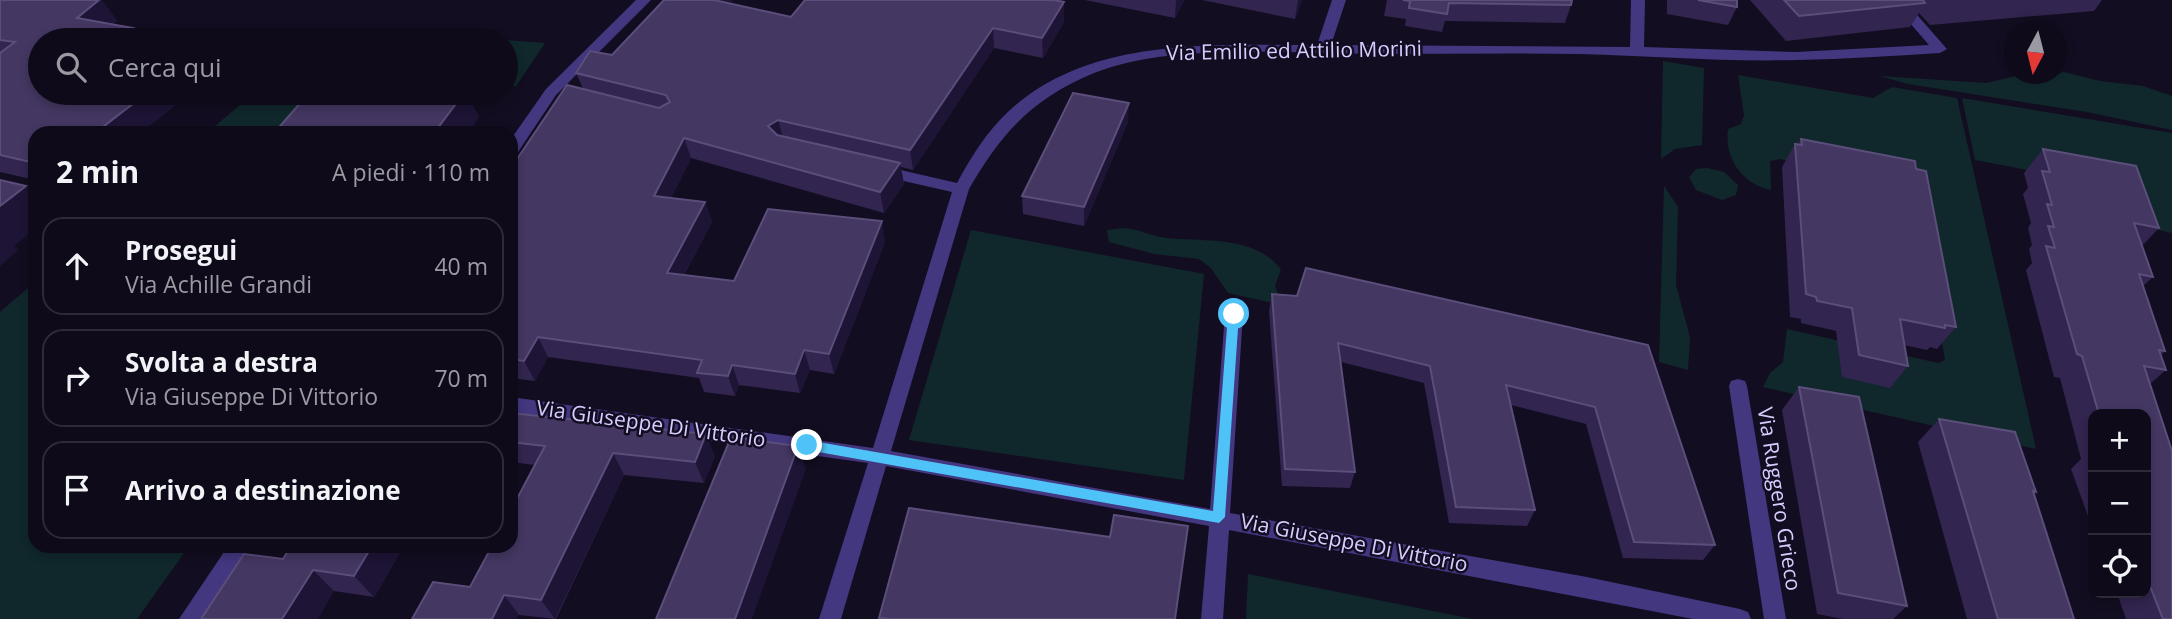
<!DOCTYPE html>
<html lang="it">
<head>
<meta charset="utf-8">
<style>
	:root { --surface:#0e0a19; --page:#171322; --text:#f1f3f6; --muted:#9b9aa2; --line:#2e2b38 }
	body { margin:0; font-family:"Open Sans",sans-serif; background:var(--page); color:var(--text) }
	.controls { position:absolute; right:21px; bottom:21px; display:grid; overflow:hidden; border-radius:14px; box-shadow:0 4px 10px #0003 }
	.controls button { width:63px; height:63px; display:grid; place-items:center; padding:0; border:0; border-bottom:2px solid var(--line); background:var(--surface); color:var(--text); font:35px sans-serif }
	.compass { position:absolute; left:2004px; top:21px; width:63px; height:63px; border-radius:50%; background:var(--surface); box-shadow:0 4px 10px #0003; rotate:187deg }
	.stop { position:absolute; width:21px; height:21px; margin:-16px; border:5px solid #4fc3f7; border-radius:50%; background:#fff }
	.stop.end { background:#4fc3f7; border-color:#fff; box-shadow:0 2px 7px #0008 }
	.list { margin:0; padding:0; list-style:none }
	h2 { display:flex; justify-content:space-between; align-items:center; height:91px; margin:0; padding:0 28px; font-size:30px }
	h2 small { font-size:23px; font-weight:400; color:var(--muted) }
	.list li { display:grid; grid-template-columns:46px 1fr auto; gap:21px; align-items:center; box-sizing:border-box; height:98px; margin:0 14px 14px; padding:0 14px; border:2px solid var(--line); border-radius:21px }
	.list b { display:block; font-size:26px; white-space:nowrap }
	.list p { margin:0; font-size:23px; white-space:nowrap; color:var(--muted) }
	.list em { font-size:23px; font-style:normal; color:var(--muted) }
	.icon { flex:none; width:38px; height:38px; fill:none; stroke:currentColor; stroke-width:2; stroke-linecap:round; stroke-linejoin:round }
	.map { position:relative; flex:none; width:2172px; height:619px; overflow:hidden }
	.search { position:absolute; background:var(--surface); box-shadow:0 4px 10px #0003; left:28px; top:28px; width:490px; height:77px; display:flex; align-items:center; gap:18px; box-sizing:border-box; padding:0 24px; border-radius:38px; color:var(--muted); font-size:26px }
	.panel { position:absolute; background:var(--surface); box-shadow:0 4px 10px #0003; left:28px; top:126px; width:490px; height:427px; border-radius:21px }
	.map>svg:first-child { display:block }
</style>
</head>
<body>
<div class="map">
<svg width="2172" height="619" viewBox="0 0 2172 619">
	<rect width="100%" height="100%" fill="#130d21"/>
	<g fill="#10282b">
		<path d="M506,40L545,43L516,86H506Z"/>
		<path d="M1663,61L1704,68L1702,145L1675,149L1661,159Z"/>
		<path d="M2064,72L2100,81L2143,86L2172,96V130L2087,112L1908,84L1880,76L1986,83L2016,76L2041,78Z"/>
		<path d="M1738,75L1873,98L1892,87L1957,98L2036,449L1763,387L1770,373L1783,362L1787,329L1938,363L1945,360L1916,188L1780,159L1770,161L1771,190C1743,184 1724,159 1728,129L1741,124L1744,115Z"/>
		<path d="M254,93H344L308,133H207Z"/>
		<path d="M1962,98L2172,133V233L2135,225L2122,188L1975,160Z"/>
		<path d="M1707,168L1724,172L1738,185L1736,195L1722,200L1696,190L1689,177L1696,169Z"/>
		<path d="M1664,186L1678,207L1676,285L1690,337L1688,370L1659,362Z"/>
		<path d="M1124,228C1139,229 1151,236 1166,238C1204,242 1254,235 1281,269L1275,286L1280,299L1278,304L1228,293L1211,268L1199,259L1154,254L1109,242L1107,230Z"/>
		<path d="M971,230L1204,274L1184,480L909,440Z"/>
		<path d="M35,282V546H189L137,619H0V312Z"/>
		<path d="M1248,574L1473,619H1246Z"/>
	</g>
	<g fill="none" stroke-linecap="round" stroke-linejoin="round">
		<g fill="#433780" fill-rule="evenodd">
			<path d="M636,0H651L556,95L516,155L511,156V139L546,89Z"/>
			<path d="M1332,0H1346L1331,45L1630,47L1631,0H1645L1644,47L1796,52L1929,45L1890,0H1904L1947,49L1940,53C1892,56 1845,59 1797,60C1725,62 1652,56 1580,54C1511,53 1442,54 1373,54C1288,54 1174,42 1094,73C1033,98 1001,133 969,189L891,451L1210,509L1225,314L1228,309H1240L1243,314L1230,513L1587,577L1740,609L1748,612L1751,619H1693L1229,530L1223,619H1201L1209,526L886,466L841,619H819L868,463L511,413V397L873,448L952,192L873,174L871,170L873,166L879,165L957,183C969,161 982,139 999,121C1079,35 1210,45 1317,45Z"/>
			<path d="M1738,379L1745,381L1747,386L1786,619H1764L1729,386L1731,381Z"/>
			<path d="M228,546H250L202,619H179Z"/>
		</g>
	</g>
	<g fill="#32254f">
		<path d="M0,0L117,20L113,24L133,28L142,40H40L190,93L140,133H35V180L0,172Z"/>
		<path d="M1085,0H1184L1175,18Z"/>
		<path d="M1202,0H1302L1295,19Z"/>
		<path d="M1387,0H1572L1571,5L1565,23L1445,21L1442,32L1405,26L1406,19L1384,16Z"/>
		<path d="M1667,0H1737V7L1728,25L1667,14Z"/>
		<path d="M1750,0H2102L2094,11L1930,25L1919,13L1910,27L1786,41Z"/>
		<path d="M1064,2V22L1043,58L994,48L913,170L901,167L904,184L884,213L691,158L671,198L705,202L712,222L684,275L734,281L885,242L834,374L810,370L800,393L739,385L735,396L704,392L699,378L548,357L535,381L511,378V168L583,89L576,73L730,3L791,17Z"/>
		<path d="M1128,122L1084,226L1023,214L1022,196Z"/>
		<path d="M1801,139L1916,169L1956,327L1937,349L1930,347L1927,350L1904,345L1908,366L1890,388L1842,377L1836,331L1801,323V319L1790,317L1782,167L1795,144L1798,145Z"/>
		<path d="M2043,149L2159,228L2142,246L2153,277L2143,286L2165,351L2161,355L2166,370L2150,384L2172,619H2126L2117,593H2146V414H2093V530L2071,469L2081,459L2060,378L2054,377L2026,270L2032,263L2029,249L2032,245L2028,228L2031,223L2023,194L2028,188L2024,173Z"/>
		<path d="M1272,294L1648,345L1715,545L1703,560L1623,558L1586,424L1511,405L1535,510L1527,526L1449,523L1424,383L1341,362L1355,472L1350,488L1282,486L1269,311Z"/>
		<path d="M1799,387L1907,606L1893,619H1843L1817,614L1782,410Z"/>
		<path d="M511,413L715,456L704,483L624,475L556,619L519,615L470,587L535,465L511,462Z"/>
		<path d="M1939,419L2036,492L2034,494L2074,619H1967L1918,442Z"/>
		<path d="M291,546H404L374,597L334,591L283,559Z"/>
	</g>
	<g fill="#1e1435">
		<path d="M99,0H102L117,20L94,39L77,18Z"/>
		<path d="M710,0H733L715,19Z"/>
		<path d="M1176,0H1184L1175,18Z"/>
		<path d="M1298,0H1302L1295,19Z"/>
		<path d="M1064,2V22L1043,58L1042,38Z"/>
		<path d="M133,28L142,40H117Z"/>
		<path d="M993,28L994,48L913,170L910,150Z"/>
		<path d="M147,93H190L140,133H95Z"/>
		<path d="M464,93H467L479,117L468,133H434Z"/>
		<path d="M1129,103L1128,122L1084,226V207Z"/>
		<path d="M778,120L784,140L768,126Z"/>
		<path d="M684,138L691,158L662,216L654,196Z"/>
		<path d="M900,163L904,184L884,213L880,192Z"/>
		<path d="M26,186L35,196V229L14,246L18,250L0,266V206Z"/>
		<path d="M705,202L712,222L674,293L667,273Z"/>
		<path d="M882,221L885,242L834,374L829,354Z"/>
		<path d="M538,337L548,357L535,381L524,361Z"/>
		<path d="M804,350L810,370L800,393L795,374Z"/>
		<path d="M732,365L739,385L735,396L728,376Z"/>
		<path d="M706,434L715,456L704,483L695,462Z"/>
		<path d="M798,446L806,469L752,619H735Z"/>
		<path d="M613,453L624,475L555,619L541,600Z"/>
		<path d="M372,546H404L374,597L354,576Z"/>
		<path d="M313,570L334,591L318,619H282Z"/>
		<path d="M504,595L519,615L517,619H492Z"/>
	</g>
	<g fill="#443762" stroke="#5b4e7b" stroke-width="2">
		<path d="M0,0H99L77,18L133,28L117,40H40V93H147L95,133H35V163L0,155V53L15,42L0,40Z"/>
		<path d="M664,0H714L791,17L805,0H1054L1064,2L1042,38L993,28L910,150L778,120L768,126L777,135L900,163L880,192L684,138L654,196L705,202L667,273L734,281L768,209L882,221L829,354L804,350L795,374L732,365L728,376L697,373L702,360L538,337L524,361L511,359V168L567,85L659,108L670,102L666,95L576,73L590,51L612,55Z"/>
		<path d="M1403,0H1572L1571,5L1449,3L1447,14L1409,8L1410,1Z"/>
		<path d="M1698,0H1737V7Z"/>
		<path d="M1784,0H1923L1925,3L1799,16Z"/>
		<path d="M309,93H464L434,133H274Z"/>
		<path d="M1073,93L1129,103L1084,207L1022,196Z"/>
		<path d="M1801,139L1915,161L1916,169L1926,171L1956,327L1945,325V328L1900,319L1908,366L1859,355L1852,308L1817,301L1816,297L1806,294L1795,144L1802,145Z"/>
		<path d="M2043,149L2136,166L2159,228L2134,223L2153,277L2139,274L2165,351L2159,350L2166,370L2144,366L2172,451V619H2163L2146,576V414H2099L2082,356L2077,354L2046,246L2055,248L2048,226L2054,227L2047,204L2052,205L2042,171L2050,172Z"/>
		<path d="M0,180L26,186L0,206Z"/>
		<path d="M1306,268L1648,345L1715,545L1634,542L1595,407L1506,385L1535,510L1456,507L1430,366L1338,343L1355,472L1285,469L1272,294L1297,296Z"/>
		<path d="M1799,387L1859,397L1907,606L1838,593Z"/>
		<path d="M511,413L706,434L695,462L613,453L541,600L504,595L492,619H412L433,582L470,587L492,546H511V510L545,446L511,442Z"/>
		<path d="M1939,419L2015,432L2036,492L2033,491L2074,619H1998Z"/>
		<path d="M731,437L798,446L735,619H656Z"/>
		<path d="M909,508L1110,537L1114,515L1188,526L1175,619H890L879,618Z"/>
		<path d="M291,546H372L354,576L313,570L282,619H201L244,554L283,559Z"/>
	</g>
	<path fill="#4fc3f7" d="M1234,309L1239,314L1225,517L1219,523L807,450L800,445L807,440L1213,511L1228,314Z"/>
	<g text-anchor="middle" stroke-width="5" stroke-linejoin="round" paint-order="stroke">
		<g font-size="21" fill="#d8ccff" stroke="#130d21">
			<text transform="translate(1294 51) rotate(-1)" y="7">Via Emilio ed Attilio Morini</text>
			<text transform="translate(651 424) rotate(8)" y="7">Via Giuseppe Di Vittorio</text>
			<text transform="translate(1779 499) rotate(81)" y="7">Via Ruggero Grieco</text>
			<text transform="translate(1354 543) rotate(11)" y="7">Via Giuseppe Di Vittorio</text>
		</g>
	</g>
</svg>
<div class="controls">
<button>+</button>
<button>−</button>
<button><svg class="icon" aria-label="locate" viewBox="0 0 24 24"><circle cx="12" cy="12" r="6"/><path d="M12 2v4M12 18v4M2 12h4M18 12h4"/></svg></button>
</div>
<svg class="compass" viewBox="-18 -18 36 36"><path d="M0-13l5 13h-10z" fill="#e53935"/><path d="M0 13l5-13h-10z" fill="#9b9aa2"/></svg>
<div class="stop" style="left:1234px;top:314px"></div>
<div class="stop end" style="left:807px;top:445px"></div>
<div class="search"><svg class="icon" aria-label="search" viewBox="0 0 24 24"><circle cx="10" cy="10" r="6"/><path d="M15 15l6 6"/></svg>Cerca qui</div>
<section class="panel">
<h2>2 min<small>A piedi · 110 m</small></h2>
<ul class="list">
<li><svg class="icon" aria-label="ahead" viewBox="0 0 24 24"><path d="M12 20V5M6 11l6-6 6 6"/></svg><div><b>Prosegui</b><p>Via Achille Grandi</p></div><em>40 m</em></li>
<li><svg class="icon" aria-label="right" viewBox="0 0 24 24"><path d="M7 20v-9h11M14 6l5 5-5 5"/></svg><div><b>Svolta a destra</b><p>Via Giuseppe Di Vittorio</p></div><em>70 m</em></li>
<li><svg class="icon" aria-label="arrive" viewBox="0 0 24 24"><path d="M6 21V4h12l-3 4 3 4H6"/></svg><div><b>Arrivo a destinazione</b></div></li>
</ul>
</section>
</div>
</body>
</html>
